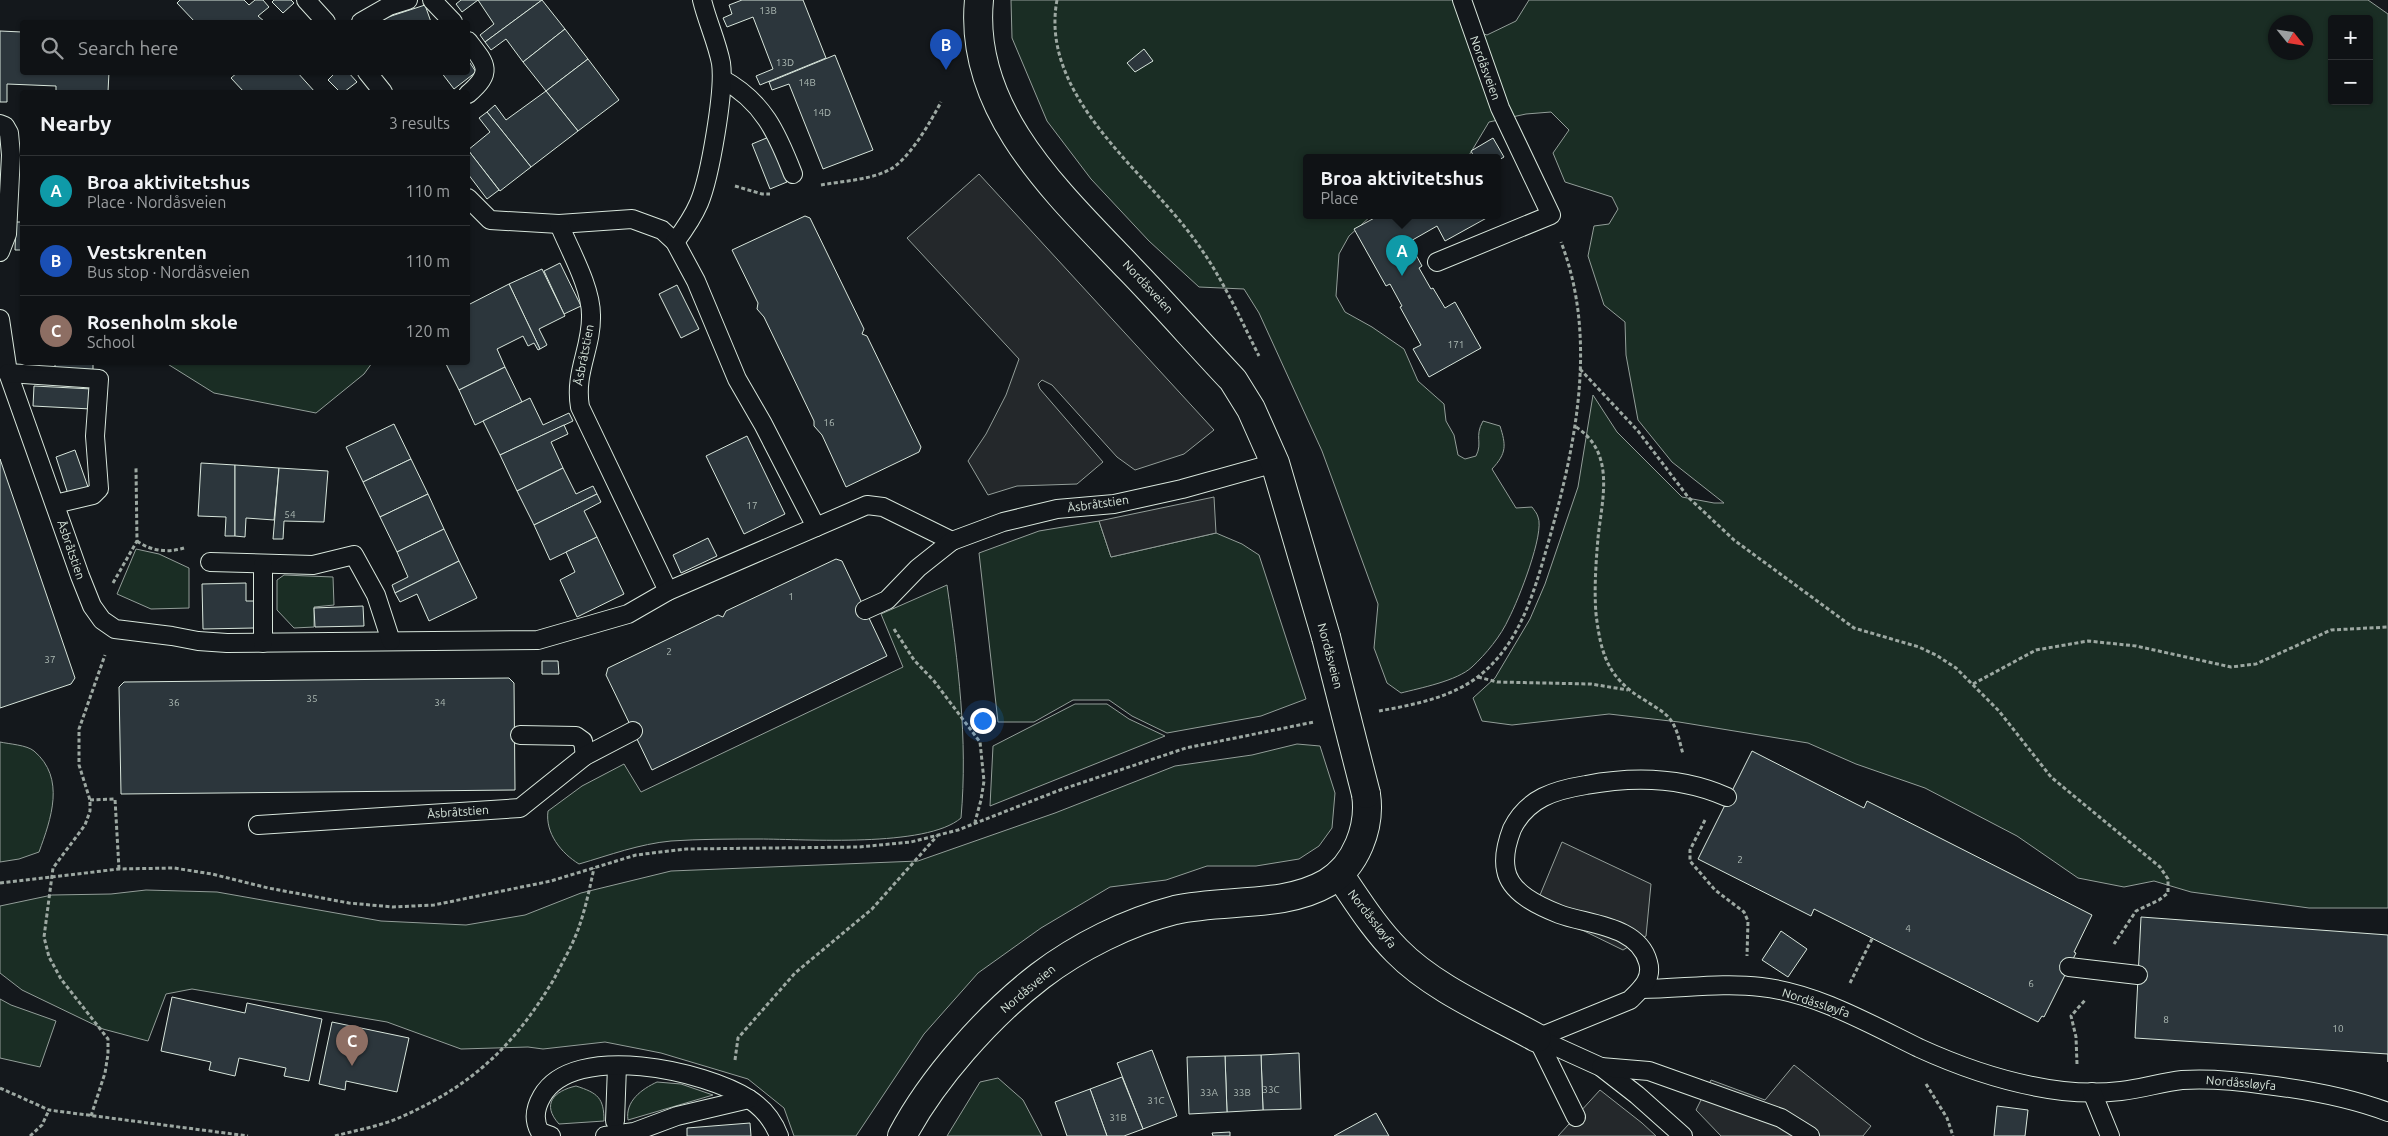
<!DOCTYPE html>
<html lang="en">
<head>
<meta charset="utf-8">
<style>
	:root { --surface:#0f1215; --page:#1d2022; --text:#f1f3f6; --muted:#9b9ea0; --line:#2f3234; --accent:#ffb74d }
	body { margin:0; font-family:Ubuntu,sans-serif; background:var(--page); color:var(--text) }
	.controls { position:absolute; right:15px; top:15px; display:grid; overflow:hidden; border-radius:5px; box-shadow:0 1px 4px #0004 }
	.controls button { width:45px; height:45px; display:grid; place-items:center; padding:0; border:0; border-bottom:1px solid var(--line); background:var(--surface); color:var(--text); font:25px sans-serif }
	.compass { position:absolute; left:2268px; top:15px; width:45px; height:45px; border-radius:50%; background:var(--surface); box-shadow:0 1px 4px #0004; rotate:120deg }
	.you { position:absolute; left:982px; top:720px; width:18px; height:18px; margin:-12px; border:4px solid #fff; border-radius:50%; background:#1a73e8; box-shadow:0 0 0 8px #1a73e833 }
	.badge { display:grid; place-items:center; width:32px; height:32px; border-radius:50%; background:var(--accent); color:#fff; font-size:16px; font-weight:700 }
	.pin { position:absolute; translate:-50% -41px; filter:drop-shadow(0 1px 2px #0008) }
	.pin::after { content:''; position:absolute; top:26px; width:18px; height:15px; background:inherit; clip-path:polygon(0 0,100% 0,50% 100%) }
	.popup { position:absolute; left:1303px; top:154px; width:198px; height:65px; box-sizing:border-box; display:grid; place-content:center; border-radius:5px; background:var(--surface); filter:drop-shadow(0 1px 4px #0005); font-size:16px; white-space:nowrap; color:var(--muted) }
	.popup b { font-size:19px; color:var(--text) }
	.popup::after { content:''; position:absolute; left:50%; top:100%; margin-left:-10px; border:10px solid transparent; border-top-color:var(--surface) }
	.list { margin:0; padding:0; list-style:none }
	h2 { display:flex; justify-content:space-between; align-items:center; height:65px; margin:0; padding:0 20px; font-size:21px }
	h2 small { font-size:16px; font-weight:400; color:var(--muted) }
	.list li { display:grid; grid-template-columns:32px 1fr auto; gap:15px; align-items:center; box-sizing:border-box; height:70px; padding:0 20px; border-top:1px solid var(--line) }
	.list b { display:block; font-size:19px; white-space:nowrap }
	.list p { margin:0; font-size:16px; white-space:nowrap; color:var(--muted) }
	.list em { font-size:16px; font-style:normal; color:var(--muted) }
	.icon { flex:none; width:28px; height:28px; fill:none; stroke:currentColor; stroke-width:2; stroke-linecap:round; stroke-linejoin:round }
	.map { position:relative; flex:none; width:2388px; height:1136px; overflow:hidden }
	.search { position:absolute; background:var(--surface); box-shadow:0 1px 4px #0004; left:20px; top:20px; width:450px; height:55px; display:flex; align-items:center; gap:12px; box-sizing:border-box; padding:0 18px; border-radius:5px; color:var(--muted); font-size:19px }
	.panel { position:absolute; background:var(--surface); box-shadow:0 1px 4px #0004; left:20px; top:90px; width:450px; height:275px; border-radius:5px }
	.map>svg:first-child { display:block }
</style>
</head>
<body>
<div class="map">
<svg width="2388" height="1136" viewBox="0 0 2388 1136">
	<rect width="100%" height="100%" fill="#14181c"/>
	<g fill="#1a2d24" stroke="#939e99" fill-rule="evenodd">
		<path d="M1011,0H1453L1462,27L1487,35L1516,21L1529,0H2368L2388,14V908H2309L2191,892L2154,881L2124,887L2078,878L2017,836L1925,788L1856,764L1808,743L1679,722L1609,714L1512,725L1482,721L1473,698L1495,678L1530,619L1545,584L1578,487L1593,395L1617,432L1682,497L1714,503H1724L1672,462L1638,420L1626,355L1625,322L1604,305L1588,256L1594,226L1609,224L1618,209L1612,197L1565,182L1553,153L1569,130L1551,112L1526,114L1489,122L1468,157H1307V215H1372L1349,236L1339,254L1336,296L1345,312L1372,327L1404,349L1418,381L1444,404L1446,421L1454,435L1458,455L1465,459L1476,456C1483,442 1474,437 1483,421L1500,426C1506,445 1507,453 1492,469L1516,508L1532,507C1534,510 1537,513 1538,517C1545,533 1518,601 1509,618C1501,636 1486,654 1472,667C1457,681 1420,688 1401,693L1387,683L1374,648L1378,604L1322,451L1259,313L1244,289L1199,287L1149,241L1091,179L1047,121L1012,38ZM2332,19H2369V101H2332ZM2276,22H2306V52H2276Z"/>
		<path d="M166,363H372L364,374L316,413L214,393Z"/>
		<path d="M1099,521L1111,557L1216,533L1242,544L1259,555L1306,699L1261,716L1167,733L1132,716L1109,700H1073L1034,722H998L979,553L1039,531Z"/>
		<path d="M136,549L159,554L189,568V608L151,609L117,594Z"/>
		<path d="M284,575L333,577L334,605L314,607V627L294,628L277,610V580Z"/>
		<path d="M947,585C958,662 968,739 961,818C926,848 805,839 759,839C730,839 700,839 671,841C639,844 610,855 579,864C561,853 545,833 548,811L582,786L624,764L641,792L903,667L881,614Z"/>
		<path d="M1075,704H1107L1129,719L1165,736L990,806L993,746Z"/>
		<path d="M0,742C9,744 27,745 34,751C66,778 51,819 39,852L19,859L0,862Z"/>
		<path d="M1297,744L1320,746L1335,793L1332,828L1319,846L1299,859L1256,866H1207L1166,880L1110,887L1041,928L978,973L924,1034L856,1136H794L784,1108L748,1079L661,1053L605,1042L543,1049L528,1047L461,1049L387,1022L192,989L166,994L148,1041L103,1029L22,990L0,973V906L52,895L111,894L146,890L217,892L381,921L466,925L525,915L581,893L671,871L918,861L1055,813L1175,766L1252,755Z"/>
		<path d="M0,999L11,1005L56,1021L40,1067L0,1058Z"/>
		<path d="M998,1078L1023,1100L1042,1136H947L980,1082Z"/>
		<path d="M657,1082L681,1084L713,1095L628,1120C625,1101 642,1089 657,1082Z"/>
		<path d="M576,1086C598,1093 604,1098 604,1121L559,1124C541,1104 554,1091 576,1086Z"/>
	</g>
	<g fill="#24282b" stroke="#939e99">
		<path d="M979,174L1214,430L1184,454L1135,470L1117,457L1052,385L1042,380L1038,384L1040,389L1103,462L1077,484L1017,486L988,495L968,461L986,434L1006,395L1019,359L907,238Z"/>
		<path d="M1214,497L1216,533L1111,557L1099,521Z"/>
		<path d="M1562,842L1651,884L1646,936L1623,950L1535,907Z"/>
		<path d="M1794,1065L1871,1126L1863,1136H1721L1696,1110L1711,1080L1765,1100Z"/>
		<path d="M1600,1090L1642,1123L1656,1136H1558Z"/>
	</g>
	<g fill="#2c363c" stroke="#d8e6dc">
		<path d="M180,0H244L249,5L255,0H263L269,7L258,16L265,22H195L177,3Z"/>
		<path d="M274,0H291L294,3L283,13L272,2Z"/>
		<path d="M461,0H478L462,12L456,4Z"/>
		<path d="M542,0L485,42L480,35L494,24L478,0Z"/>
		<path d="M542,0L565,29L523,62L506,39L491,50L485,42Z"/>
		<path d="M742,0H803L826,58L760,85L756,76L773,69L753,17L727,27L723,18L732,14L729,5Z"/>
		<path d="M425,5L431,22H380L379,20Z"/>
		<path d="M565,29L588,59L546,91L523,62Z"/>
		<path d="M0,31L22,32V72H109L108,92H56V86L7,84V102H0Z"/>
		<path d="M1144,49L1153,61L1135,72L1127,63Z"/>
		<path d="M835,55L873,150L823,169L789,84L772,90L769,82Z"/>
		<path d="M588,59L619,100L578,131L546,91Z"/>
		<path d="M468,60L476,72L454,89L441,72H468Z"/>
		<path d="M238,72H297L315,92H244L231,78Z"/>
		<path d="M336,72H348L357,82L344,92H340L328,80Z"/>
		<path d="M546,91L578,131L531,167L487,112L495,105L506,120Z"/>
		<path d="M487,112L531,167L500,191L468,150L490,132L479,118Z"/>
		<path d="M769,137L787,182L770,189L752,144Z"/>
		<path d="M1493,138L1504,157L1497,161V157H1474L1471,151Z"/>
		<path d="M19,145H22V174H18Z"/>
		<path d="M468,150L499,190L487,199L468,174Z"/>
		<path d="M1380,215H1492L1445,241L1437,226L1409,242L1422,266L1419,268L1431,289L1433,288L1445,308L1455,302L1481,348L1429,377L1413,349L1421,345L1400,307L1402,306L1390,284L1386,286L1354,229Z"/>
		<path d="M805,216L810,218L864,329L862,334L867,336L921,447L919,452L846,487L822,435L814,426V421L764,317L757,309L758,303L732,250Z"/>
		<path d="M16,222H22V250H15Z"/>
		<path d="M560,263L581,306L564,314L544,271Z"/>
		<path d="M542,269L565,316L539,329L547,345L540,349L509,284Z"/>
		<path d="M509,284L540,349L538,350L534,343L528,346L523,336L497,349L505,367L459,390L445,362H468V305Z"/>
		<path d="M677,285L699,329L681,338L659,294Z"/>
		<path d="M55,362H93V370L55,368Z"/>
		<path d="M505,367L522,402L475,425L459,390Z"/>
		<path d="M34,386L92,389L91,409L33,406Z"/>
		<path d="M530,398L543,425L569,413L573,421L500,455L483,421Z"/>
		<path d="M394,424L411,459L363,482L346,447Z"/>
		<path d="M564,425L568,434L551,442L563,468L517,491L500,455Z"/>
		<path d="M747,436L785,514L744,534L706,456Z"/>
		<path d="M75,450L88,487L68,494L56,457Z"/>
		<path d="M0,459L75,678L71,684L0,708Z"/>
		<path d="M411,459L428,494L380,517L363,482Z"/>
		<path d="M201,463L235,465V536H225L226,517L198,516Z"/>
		<path d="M235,465L279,468L274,520L246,518L245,537L235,536Z"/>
		<path d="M279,468L328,471L324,522L284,521L283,539H273Z"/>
		<path d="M563,468L576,494L593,486L597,494L534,525L517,491Z"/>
		<path d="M428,494L444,529L397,552L380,517Z"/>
		<path d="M597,494L601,502L584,511L597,537L550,560L534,525Z"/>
		<path d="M444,529L459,561L395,593L392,585L408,577L397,552Z"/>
		<path d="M597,537L624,594L577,617L560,580L575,572L566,552Z"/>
		<path d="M708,538L717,556L681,573L673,555Z"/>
		<path d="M836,559L842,561L887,656L652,770L606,675L608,668L718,615L723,617L726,611Z"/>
		<path d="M459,561L477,598L429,621L417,594L400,602L395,593Z"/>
		<path d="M246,583V601H254V628L203,629L202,584Z"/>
		<path d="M363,606L364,626L315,627L314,608Z"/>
		<path d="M542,661H558L559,674H542Z"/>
		<path d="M509,678L514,683L515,790L121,794L119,687L124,682Z"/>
		<path d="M1752,751L1864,808L1867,801L2092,915L2074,952L2076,953L2044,1017L2042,1016L2038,1022L1814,909L1811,916L1698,859Z"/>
		<path d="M2141,917L2388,935V1062V1054L2135,1038Z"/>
		<path d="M1781,931L1807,949L1788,977L1762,960Z"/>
		<path d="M172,997L245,1013L247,1003L322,1019L309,1081L284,1076L286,1068L239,1058L235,1076L209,1070L211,1062L161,1051Z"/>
		<path d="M332,1022L409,1038L397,1092L346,1081L345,1090L319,1084Z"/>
		<path d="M1152,1050L1177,1116L1143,1129L1117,1063Z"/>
		<path d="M1299,1053L1301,1109L1263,1110L1261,1055Z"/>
		<path d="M1261,1055L1263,1110L1227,1112L1225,1056Z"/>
		<path d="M1225,1056L1227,1112L1189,1114L1187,1057Z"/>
		<path d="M1122,1077L1143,1129L1124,1136H1107L1090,1089Z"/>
		<path d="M1090,1089L1107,1136H1067L1055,1102Z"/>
		<path d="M1997,1106L2028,1110L2025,1136H1994Z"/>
		<path d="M1376,1113L1389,1136H1334Z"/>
		<path d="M750,1123L751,1136H687V1128Z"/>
		<path d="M1230,1132V1136H1213L1212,1133Z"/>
	</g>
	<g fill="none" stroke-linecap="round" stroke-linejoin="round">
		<defs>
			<g id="service">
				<path d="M306,0L326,22"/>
				<path d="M432,0L453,22"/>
				<path d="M361,22L389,6L408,0"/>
				<path d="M468,41C486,64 494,72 468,94"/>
				<path d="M367,72L383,92"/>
				<path d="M722,79C763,101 777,133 793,174"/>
				<path d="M0,124L5,126L9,133L11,155L7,234L0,252"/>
				<path d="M468,198L490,220L559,224L632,219L662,230L675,242L696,281L737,379L763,424L816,527"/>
				<path d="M559,224C570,251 591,287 591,315C592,348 574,372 580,407L668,591"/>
				<path d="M675,242C684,230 693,217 699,203C710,177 725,90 721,63C717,42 707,21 702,0"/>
				<path d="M1437,262L1551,215L1500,108L1462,0"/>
				<path d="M0,319L8,373L80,576L92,606L102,620L115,629L172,636L198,641L227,643L538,640L628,614L668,591L867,505L883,507L952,541"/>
				<path d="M8,373L99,379L95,436L99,489L93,495L55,504"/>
				<path d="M210,562L313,565L354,555L376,595L391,641"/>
				<path d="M263,565V643"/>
				<path d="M865,610L887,600L918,568L952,541L1003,522L1057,509L1114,504L1182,489L1275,463"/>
				<path d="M520,735L576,736L583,741L585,756"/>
				<path d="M258,825L520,808L585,756L633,731"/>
				<path d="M2069,967L2138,975"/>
				<path d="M1641,989C1681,989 1721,982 1761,987C1816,993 1870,1024 1919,1048C1965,1069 2013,1085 2063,1091C2082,1093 2103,1093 2121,1091C2142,1089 2162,1082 2182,1080C2211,1078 2239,1081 2267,1085C2309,1090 2348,1097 2388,1112"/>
				<path d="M1537,1038L1630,1000C1641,989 1653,979 1648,962C1638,925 1588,925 1559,914C1539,906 1510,893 1506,870C1503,856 1507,842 1512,829C1527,798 1555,790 1586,785C1634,776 1682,777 1727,797"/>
				<path d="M1537,1038L1601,1067L1637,1095L1683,1136"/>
				<path d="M1537,1038L1576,1117"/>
				<path d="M1601,1067L1649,1071L1781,1118L1810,1136"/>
				<path d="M2092,1092L2110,1136"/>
				<path d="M749,1099C763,1108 773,1120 779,1136"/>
				<path d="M615,1121L617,1066"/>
				<path d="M551,1136L540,1132C533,1120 535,1108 542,1096C574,1041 706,1071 749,1099L677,1116L634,1132L605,1136"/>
			</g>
			<g id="minor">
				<path d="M979,0C968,112 1060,195 1130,269C1165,305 1198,343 1233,380L1251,409L1275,463L1326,637"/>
				<path d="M1339,874C1357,900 1374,928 1397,951C1433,988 1492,1013 1537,1038"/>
				<path d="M902,1136C932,1079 988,1016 1040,976C1078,947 1128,922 1175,910C1224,899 1284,908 1327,883C1356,866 1371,827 1366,794"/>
			</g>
		</defs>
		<use href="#service" stroke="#d8e6dc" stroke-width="20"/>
		<use href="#minor" stroke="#d8e6dc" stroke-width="30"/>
		<g stroke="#9da8a2" stroke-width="3" stroke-dasharray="4 2.5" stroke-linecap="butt">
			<path d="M1057,0C1039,96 1144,170 1194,239C1221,275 1239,316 1259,356"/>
			<path d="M821,185C843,181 869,180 889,170C909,160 931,121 941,102"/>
			<path d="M735,186L762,194H770"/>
			<path d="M1580,369L1638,431L1688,497L1734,540L1854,628L1919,647L1936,655L1956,668L1999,711L2051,777L2160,867L2168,879V893L2159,900L2136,911L2114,944"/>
			<path d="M1576,427C1616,453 1602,499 1598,538C1596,562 1594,589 1596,614C1601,655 1608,679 1646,701C1655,707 1667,713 1672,722C1678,731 1680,744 1683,754"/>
			<path d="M137,541C151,551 167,553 184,548"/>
			<path d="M113,583L137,541L136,468"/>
			<path d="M894,629L914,660L934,681L980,742L984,781L981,800L975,822"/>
			<path d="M1478,677L1497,682L1591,684L1628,690"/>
			<path d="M1973,684L2036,650L2088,641L2136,646L2231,667L2256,664L2331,630L2388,627"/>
			<path d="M1379,711C1412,705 1451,698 1479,676C1521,643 1535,589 1549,540C1576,444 1598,338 1561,242"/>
			<path d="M90,800L115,799L119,869"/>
			<path d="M1705,820L1690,850V861L1715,890L1744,912L1748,921L1747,956"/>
			<path d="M0,883L119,869L174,868L212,874L268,888L349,903L393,907L434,905L551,881L636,855L686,849L859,847L911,842L958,830L1060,790L1186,748L1314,722"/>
			<path d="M1850,983L1872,939"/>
			<path d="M735,1060L738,1038L795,973L872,909L937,836"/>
			<path d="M2077,1064L2076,1037L2071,1016L2086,999"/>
			<path d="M1926,1084L1947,1118L1953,1136"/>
			<path d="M0,1088L49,1110L248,1136"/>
			<path d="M91,1116L105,1073L108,1054V1039L61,979L49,957L44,937L53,868L85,825L90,811V800L79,765V729L105,655"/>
			<path d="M30,1136L42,1125L49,1110"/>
			<path d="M335,1136C357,1130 381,1126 401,1117C473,1085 514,1046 554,979C563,961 574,943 580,924C586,906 590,887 594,868"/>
		</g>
		<use href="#service" stroke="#14181c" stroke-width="18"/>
		<use href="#minor" stroke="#14181c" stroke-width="28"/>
		<defs>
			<path id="minor-bridge" d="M1326,637L1366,794"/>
		</defs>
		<use href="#minor-bridge" stroke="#d8e6dc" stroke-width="30" stroke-linecap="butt"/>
		<use href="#minor-bridge" stroke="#14181c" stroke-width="28"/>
	</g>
	<g text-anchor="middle" stroke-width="4" stroke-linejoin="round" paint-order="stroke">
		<g font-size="10" fill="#adbab4">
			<text x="768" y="14">13B</text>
			<text x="785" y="66">13D</text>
			<text x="807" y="86">14B</text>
			<text x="822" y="116">14D</text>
			<text x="1456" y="348">171</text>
			<text x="829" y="426">16</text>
			<text x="752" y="509">17</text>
			<text x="290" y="518">54</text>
			<text x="791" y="600">1</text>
			<text x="669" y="655">2</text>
			<text x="50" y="663">37</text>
			<text x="312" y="702">35</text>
			<text x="174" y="706">36</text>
			<text x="440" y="706">34</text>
			<text x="1740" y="863">2</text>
			<text x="1908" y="932">4</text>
			<text x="2031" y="987">6</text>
			<text x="2166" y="1023">8</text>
			<text x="2338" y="1032">10</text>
			<text x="1271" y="1093">33C</text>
			<text x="1209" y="1096">33A</text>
			<text x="1242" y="1096">33B</text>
			<text x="1156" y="1104">31C</text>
			<text x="1118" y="1121">31B</text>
		</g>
		<g font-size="12" fill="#d8e6dc" stroke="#14181c">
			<text transform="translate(1485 68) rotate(70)" y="4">Nordåsveien</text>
			<text transform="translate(1148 287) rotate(47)" y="4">Nordåsveien</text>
			<text transform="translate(584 355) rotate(-79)" y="4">Åsbråtstien</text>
			<text transform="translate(1098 504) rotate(-8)" y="4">Åsbråtstien</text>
			<text transform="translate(71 550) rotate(71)" y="4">Åsbråtstien</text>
			<text transform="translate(1330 656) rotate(75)" y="4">Nordåsveien</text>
			<text transform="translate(458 812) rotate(-4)" y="4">Åsbråtstien</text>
			<text transform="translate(1372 919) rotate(52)" y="4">Nordåssløyfa</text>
			<text transform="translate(1028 989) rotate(-40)" y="4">Nordåsveien</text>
			<text transform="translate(1816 1003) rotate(18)" y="4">Nordåssløyfa</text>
			<text transform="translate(2241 1083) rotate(5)" y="4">Nordåssløyfa</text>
		</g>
	</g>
</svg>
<div class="controls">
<button>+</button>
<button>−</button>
</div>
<svg class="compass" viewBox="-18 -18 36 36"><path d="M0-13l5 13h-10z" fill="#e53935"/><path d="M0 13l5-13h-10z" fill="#9b9ea0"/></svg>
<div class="you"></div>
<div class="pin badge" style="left:1402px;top:276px;background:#0f9aa8">A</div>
<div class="popup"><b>Broa aktivitetshus</b>Place</div>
<div class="pin badge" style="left:946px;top:70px;background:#1a4fb4">B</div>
<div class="pin badge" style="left:352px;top:1066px;background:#8d6e63">C</div>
<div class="search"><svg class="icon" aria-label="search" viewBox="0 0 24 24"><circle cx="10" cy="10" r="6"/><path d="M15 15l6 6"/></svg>Search here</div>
<section class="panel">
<h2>Nearby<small>3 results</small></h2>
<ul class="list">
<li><span class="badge" style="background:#0f9aa8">A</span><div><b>Broa aktivitetshus</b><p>Place · Nordåsveien</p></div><em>110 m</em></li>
<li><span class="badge" style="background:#1a4fb4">B</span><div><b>Vestskrenten</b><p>Bus stop · Nordåsveien</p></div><em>110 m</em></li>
<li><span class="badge" style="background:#8d6e63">C</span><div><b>Rosenholm skole</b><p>School</p></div><em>120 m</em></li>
</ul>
</section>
</div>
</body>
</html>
